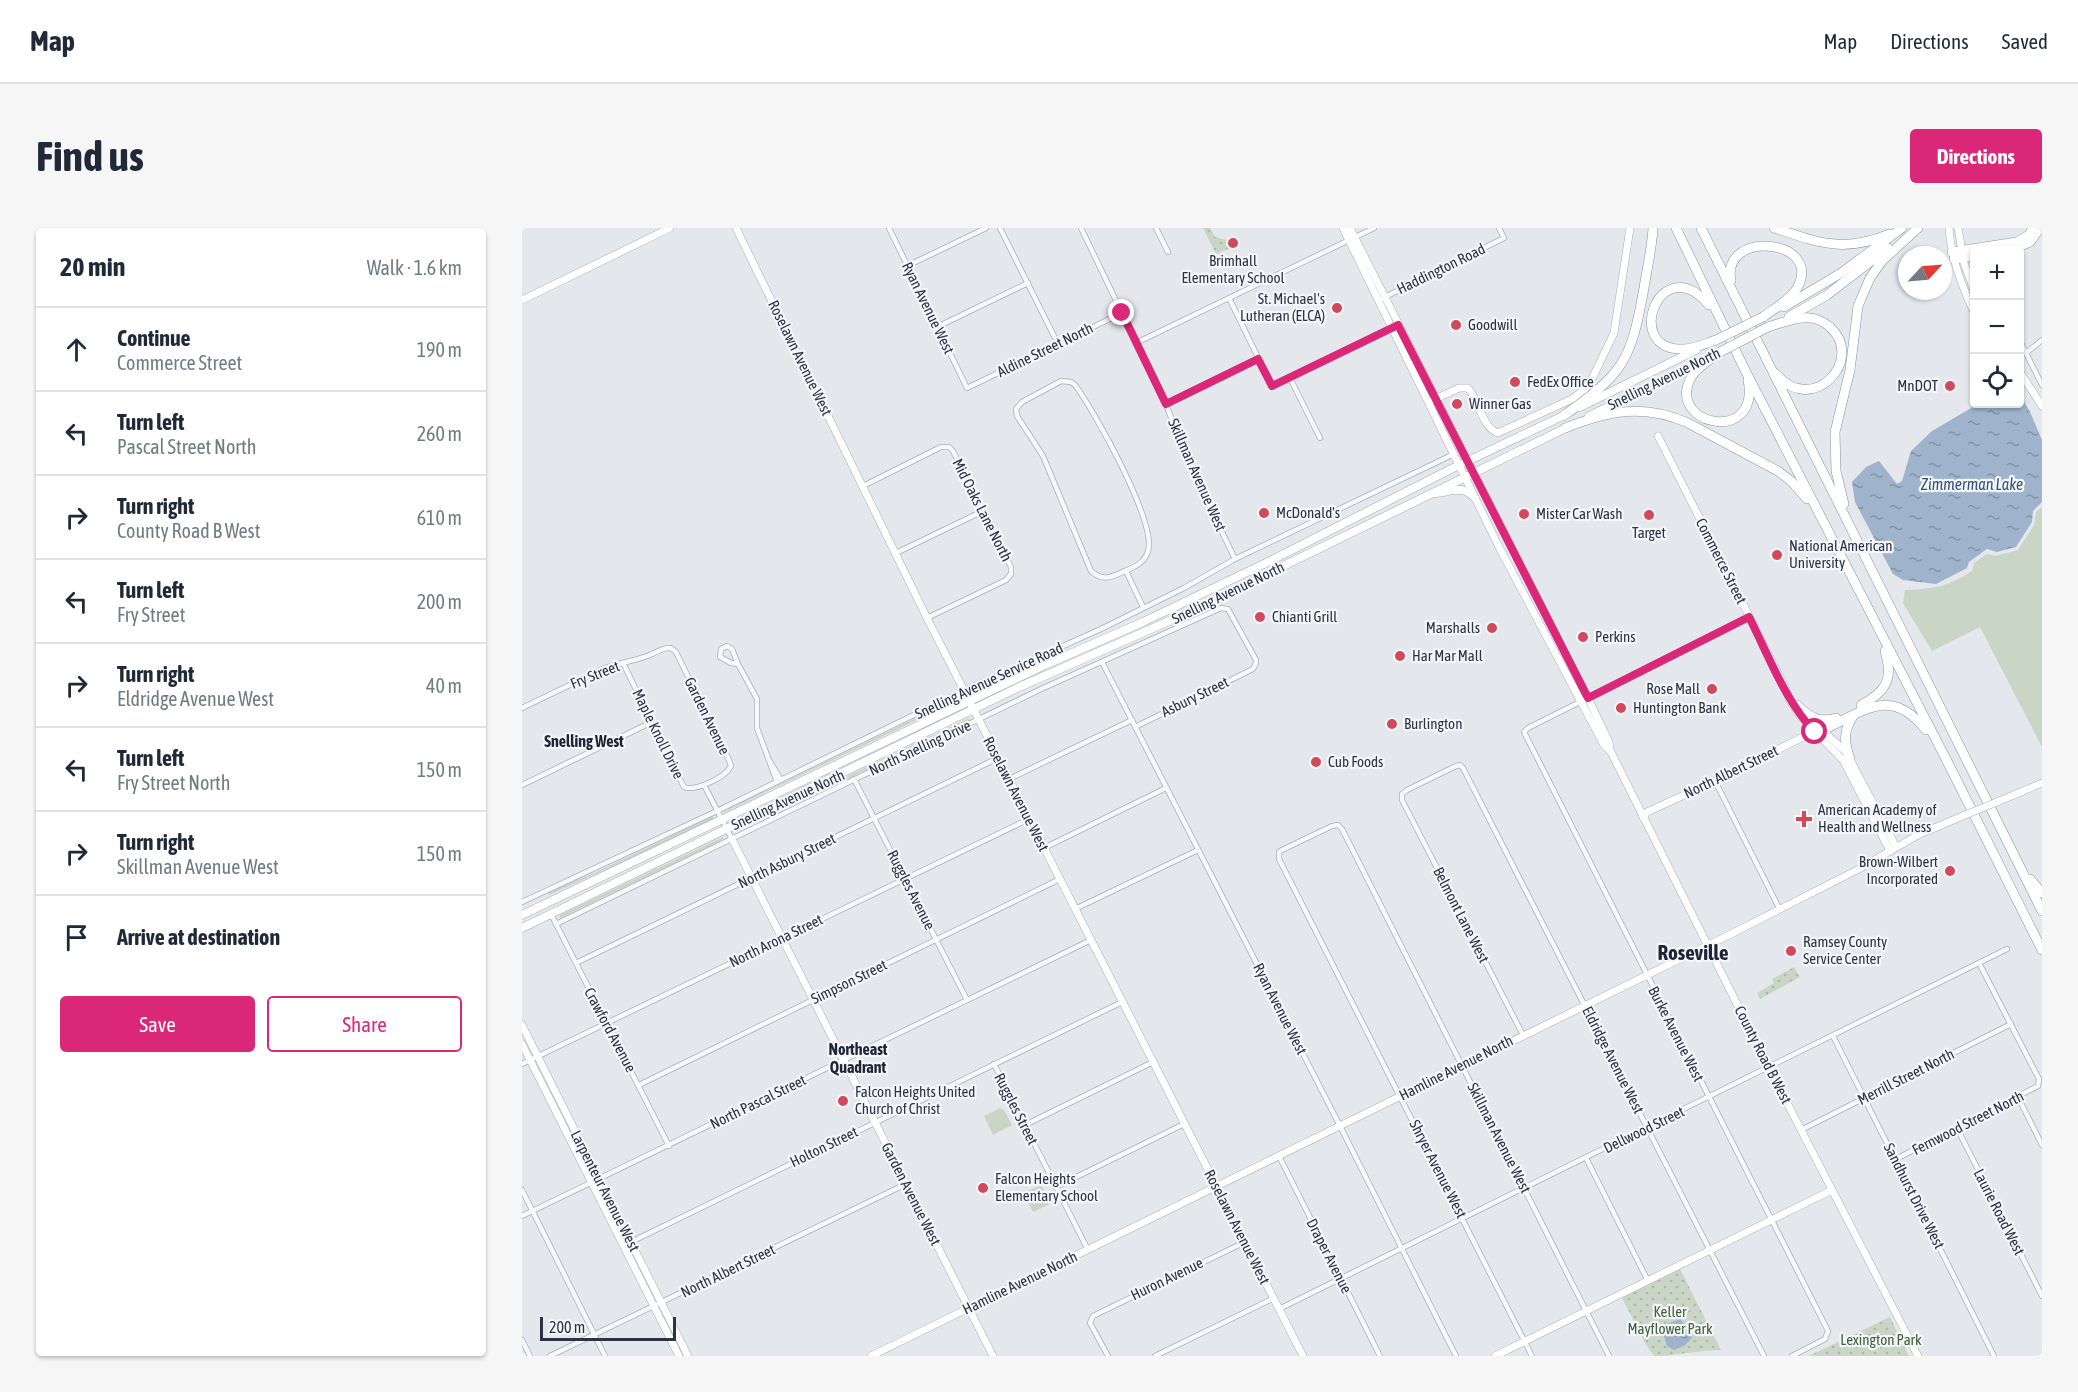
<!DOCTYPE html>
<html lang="en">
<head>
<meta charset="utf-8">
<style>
	:root { --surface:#fff; --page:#f6f6f7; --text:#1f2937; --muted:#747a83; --line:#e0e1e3; --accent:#db2777 }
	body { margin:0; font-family:"Asap Condensed",sans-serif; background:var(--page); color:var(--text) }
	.controls { position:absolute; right:18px; top:18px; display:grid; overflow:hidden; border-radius:6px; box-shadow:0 2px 4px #0004 }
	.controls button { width:54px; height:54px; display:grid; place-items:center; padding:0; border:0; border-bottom:2px solid var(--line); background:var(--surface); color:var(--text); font:30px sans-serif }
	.compass { position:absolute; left:1376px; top:18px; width:54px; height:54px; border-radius:50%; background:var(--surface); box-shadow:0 2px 4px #0004; rotate:64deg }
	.scale { position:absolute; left:18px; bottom:15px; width:136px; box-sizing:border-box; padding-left:6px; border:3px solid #2b3445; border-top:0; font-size:16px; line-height:21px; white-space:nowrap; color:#2b3445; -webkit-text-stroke:4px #f4f6f9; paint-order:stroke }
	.stop { position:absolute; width:18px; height:18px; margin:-14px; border:4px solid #db2777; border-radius:50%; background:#fff }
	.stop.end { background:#db2777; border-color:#fff; box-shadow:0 2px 6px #0008 }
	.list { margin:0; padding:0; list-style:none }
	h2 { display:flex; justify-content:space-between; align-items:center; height:78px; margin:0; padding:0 24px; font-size:26px }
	h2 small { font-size:20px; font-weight:400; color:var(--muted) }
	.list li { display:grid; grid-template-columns:39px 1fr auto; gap:18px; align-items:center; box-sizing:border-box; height:84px; padding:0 24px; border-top:2px solid var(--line) }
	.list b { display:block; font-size:22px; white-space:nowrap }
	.list p { margin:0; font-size:20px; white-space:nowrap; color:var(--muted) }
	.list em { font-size:20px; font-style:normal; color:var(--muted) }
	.actions { display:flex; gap:12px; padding:18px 24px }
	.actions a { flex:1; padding:14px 0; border:2px solid var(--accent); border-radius:6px; text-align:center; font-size:21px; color:var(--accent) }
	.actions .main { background:var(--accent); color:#fff }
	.icon { flex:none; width:33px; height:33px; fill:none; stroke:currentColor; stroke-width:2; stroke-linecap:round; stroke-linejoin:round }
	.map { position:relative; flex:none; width:1520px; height:1128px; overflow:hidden; border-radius:6px }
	header { display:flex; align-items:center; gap:36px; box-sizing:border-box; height:84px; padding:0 30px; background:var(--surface); border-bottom:2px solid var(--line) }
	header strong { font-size:28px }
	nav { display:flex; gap:33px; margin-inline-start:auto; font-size:21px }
	.intro { display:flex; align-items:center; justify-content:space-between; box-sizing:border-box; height:144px; padding:0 36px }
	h1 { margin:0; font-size:42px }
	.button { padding:15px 27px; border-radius:6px; background:var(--accent); color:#fff; font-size:21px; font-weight:700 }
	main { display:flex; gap:36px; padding:0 36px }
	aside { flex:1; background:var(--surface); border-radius:6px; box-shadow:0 2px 4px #0004 }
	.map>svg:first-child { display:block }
</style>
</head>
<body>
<header>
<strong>Map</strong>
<nav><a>Map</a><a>Directions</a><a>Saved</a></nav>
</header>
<div class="intro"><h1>Find us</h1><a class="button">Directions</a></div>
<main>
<aside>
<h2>20 min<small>Walk · 1.6 km</small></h2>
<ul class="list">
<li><svg class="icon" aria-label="ahead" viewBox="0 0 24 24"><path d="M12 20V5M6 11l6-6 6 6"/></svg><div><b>Continue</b><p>Commerce Street</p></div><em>190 m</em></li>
<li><svg class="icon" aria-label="left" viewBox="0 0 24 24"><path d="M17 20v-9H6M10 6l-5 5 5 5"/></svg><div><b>Turn left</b><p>Pascal Street North</p></div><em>260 m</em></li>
<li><svg class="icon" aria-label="right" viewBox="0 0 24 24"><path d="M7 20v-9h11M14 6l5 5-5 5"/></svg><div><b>Turn right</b><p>County Road B West</p></div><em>610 m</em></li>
<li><svg class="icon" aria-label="left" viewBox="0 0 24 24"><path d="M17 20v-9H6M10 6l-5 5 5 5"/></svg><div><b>Turn left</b><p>Fry Street</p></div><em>200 m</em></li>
<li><svg class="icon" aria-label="right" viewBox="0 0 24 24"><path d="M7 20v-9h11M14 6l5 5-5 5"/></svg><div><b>Turn right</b><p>Eldridge Avenue West</p></div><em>40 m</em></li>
<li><svg class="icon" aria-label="left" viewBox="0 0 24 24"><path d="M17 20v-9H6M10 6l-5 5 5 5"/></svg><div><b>Turn left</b><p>Fry Street North</p></div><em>150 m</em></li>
<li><svg class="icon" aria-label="right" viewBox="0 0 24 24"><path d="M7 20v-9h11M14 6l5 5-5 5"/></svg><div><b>Turn right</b><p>Skillman Avenue West</p></div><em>150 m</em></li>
<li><svg class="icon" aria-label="arrive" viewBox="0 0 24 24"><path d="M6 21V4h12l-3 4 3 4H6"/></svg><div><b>Arrive at destination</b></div></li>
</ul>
<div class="actions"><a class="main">Save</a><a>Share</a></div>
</aside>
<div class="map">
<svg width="1520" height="1128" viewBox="0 0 1520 1128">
	<defs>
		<pattern id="park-dots" width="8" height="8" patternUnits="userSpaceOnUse" patternTransform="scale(1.5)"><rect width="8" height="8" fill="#c9d6c5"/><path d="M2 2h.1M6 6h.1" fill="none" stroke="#adb8ab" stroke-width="1.8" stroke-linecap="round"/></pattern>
		<pattern id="water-ripples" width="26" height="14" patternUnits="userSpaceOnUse" patternTransform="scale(1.5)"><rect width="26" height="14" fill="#9fb4cc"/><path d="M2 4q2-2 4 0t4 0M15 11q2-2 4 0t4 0" fill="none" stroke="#8293a7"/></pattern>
	</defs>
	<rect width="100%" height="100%" fill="#e4e7ec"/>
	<g fill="#c9d6c5">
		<path d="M1520,279V519L1458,399L1410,423L1381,375L1383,362C1411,361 1426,359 1450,343L1452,335L1465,326L1473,328L1496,322L1512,297L1514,284Z"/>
		<path d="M435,470L437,472L202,584V583Z"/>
		<path d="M447,490L448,493L439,497L213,604V602Z"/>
		<path d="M191,588L192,591L94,637L27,667V663L70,646Z"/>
		<path d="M201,609L202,611L189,618L38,690V687Z"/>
		<path d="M478,880L482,882L490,897L471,907L462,888Z"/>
		<path d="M519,957L528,973L526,977L511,984L501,965Z"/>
	</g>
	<g fill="url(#park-dots)">
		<path d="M681,0H688L693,9L705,12L715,9L718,16L694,26Z"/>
		<path d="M1272,739L1278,749L1238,771L1235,765L1252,755L1250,751Z"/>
		<path d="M1158,1041L1199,1122C1176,1122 1155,1128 1132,1128L1123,1115L1100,1070Z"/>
		<path d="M1368,1089L1387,1128H1287Z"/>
	</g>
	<g fill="url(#water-ripples)">
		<path d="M1498,166L1508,184L1520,212V274L1511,283L1510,294L1494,319L1475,324L1465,321L1447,334L1445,340L1414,356L1381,352L1371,346L1333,274L1330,254L1344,239L1357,233L1375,256L1380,253L1389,223L1410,203L1456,176H1498Z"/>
		<path d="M1158,1091L1166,1100L1170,1110L1162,1118L1152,1122L1145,1118L1139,1098Z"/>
	</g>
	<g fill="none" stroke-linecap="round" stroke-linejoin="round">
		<defs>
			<g id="street">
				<path d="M367,0L445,160L600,85"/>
				<path d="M478,0L536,116"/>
				<path d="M559,0L644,176L662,225L713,331"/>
				<path d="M634,0L646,24"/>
				<path d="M385,38L464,0"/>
				<path d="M707,70L750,158L876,97"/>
				<path d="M861,70L982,10L977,0"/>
				<path d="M415,99L506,55"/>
				<path d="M1498,113L1520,157"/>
				<path d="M614,115L852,0"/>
				<path d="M1504,125L1520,112"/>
				<path d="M768,150L798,210"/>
				<path d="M539,153L549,154L553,157C572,182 635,295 626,323C623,335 612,339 603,343C590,349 581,354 569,343L521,228L495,188L494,181L500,174Z"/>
				<path d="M644,176L736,131"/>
				<path d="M341,258L419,219H427L431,223L489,339V346L484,352L405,390"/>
				<path d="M374,325L461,283"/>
				<path d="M604,343L621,379"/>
				<path d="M1227,389L1006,500L1002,504L1306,1103L1303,1111L1270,1128"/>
				<path d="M580,434L818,898L934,1128"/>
				<path d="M216,436L209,435L198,429L199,421L205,418L210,421L216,436L235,471V500L255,554"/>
				<path d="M0,480L83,440C99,434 115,433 130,426C137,423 142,419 149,420L154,424L207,532L209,538C204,549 173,564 162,559L101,435"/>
				<path d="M247,532L259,552"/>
				<path d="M332,551L445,772"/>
				<path d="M487,551L610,492"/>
				<path d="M1193,553L1258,682"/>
				<path d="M0,557L130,494"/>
				<path d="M182,557L210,611"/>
				<path d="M522,620L644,560"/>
				<path d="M0,674L195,583L449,459L579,401L662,360L713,331L932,226"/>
				<path d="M553,681L676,622"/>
				<path d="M29,686L147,918"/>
				<path d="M34,696L517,462L699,380L706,381L734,432V435L731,441L613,499"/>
				<path d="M54,735L476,530"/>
				<path d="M1001,807L880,572V566L885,562L934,538L938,537L941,540L1242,1128"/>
				<path d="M1311,808L1472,1128"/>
				<path d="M0,836L507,591"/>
				<path d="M472,836L566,1022"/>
				<path d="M117,857L538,651"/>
				<path d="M1496,869L1520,917"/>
				<path d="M503,897L631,834"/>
				<path d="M1435,900L1520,1068"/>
				<path d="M1279,902L1489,796"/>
				<path d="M757,928L858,1128"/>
				<path d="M1064,930L1126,1053"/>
				<path d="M1374,931L1516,858L1517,851L1457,735"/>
				<path d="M534,959L662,896"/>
				<path d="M0,962L83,1128"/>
				<path d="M0,988L569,712"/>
				<path d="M107,1015L600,774"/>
				<path d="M757,1081L1485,721"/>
				<path d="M0,1112L8,1128"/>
				<path d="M28,1128L384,956"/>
				<path d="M586,1128L568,1095L571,1088L723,1014"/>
				<path d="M633,1128L752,1070"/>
				<path d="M1010,1128L757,631V624L760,622L810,598L816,597L820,601L1087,1128"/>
			</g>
			<g id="secondary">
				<path d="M214,0L405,390L781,1128"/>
				<path d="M821,0L978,321L1082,517L1089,524L1247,840L1396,1128"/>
				<path d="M828,0L1066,470L1087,514L1088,521"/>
				<path d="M1427,0C1429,30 1439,57 1452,84"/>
				<path d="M1436,0L1442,35L1452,62"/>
				<path d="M0,72L148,0"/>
				<path d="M1498,144L1520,178"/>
				<path d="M911,172L937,160H946C957,172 960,200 976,205L1050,171L1063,161L1068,155L1092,105L1108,0"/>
				<path d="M1136,208L1263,459L1267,471L1278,488L1321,532L1368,623"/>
				<path d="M1286,489L1324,524L1374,619"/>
				<path d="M1475,574L1520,555"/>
				<path d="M1121,589L1125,584L1193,553L1295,502"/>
				<path d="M210,611L471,1128"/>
				<path d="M0,797L166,1128"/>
				<path d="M0,816L157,1128"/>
				<path d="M349,1128L1211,705L1335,642L1396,607L1443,587"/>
				<path d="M973,1128L1310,962"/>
			</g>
			<g id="primary">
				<path d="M1058,179L1174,122"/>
				<path d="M1067,188L1183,132"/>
				<path d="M913,265C929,264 941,256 953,270"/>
				<path d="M0,687L523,437L621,394L750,332L931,240L1045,186"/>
				<path d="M0,700L495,460L663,386L1048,198"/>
			</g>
			<g id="highway">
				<path d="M1154,0L1224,144L1423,529L1520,722"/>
				<path d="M1179,0L1520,683"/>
				<path d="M1252,0C1298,15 1321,25 1368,6"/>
				<path d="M1488,22L1508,14L1518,0"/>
				<path d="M1430,24L1495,14L1507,7L1511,0"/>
				<path d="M1432,31L1452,28"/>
				<path d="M1209,53C1198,0 1305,11 1274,62C1266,73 1252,81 1241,89"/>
				<path d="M1187,77C1138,19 1099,124 1162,121C1173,121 1184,115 1194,112"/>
				<path d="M1262,79L1319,45L1380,0"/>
				<path d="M1267,89L1305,67L1366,20"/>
				<path d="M1246,99C1257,96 1270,90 1282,90C1291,89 1301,93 1308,99C1344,132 1290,189 1254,146"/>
				<path d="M1198,124C1189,131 1176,138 1170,148C1141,197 1239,218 1226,152"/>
				<path d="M1041,188C1102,145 1109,133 1122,60C1125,40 1130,20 1131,0"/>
				<path d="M1043,200C1086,183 1121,175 1166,195L1256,243L1269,253L1285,271"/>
				<path d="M1322,276L1314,243L1313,204L1328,142L1336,78L1348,50L1360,33L1396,0"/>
				<path d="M1275,477C1287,489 1297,495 1314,490"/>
				<path d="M1339,477C1364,464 1372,451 1363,423"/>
				<path d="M1299,501L1305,500C1345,481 1370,459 1404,502"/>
				<path d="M1328,531C1322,514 1321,504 1331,488"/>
				<path d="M1508,651L1520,665"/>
			</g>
		</defs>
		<use href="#street" stroke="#a9aeb7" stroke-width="6"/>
		<use href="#secondary" stroke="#a9aeb7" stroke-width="8"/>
		<use href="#primary" stroke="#a3abb8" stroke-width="9"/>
		<use href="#highway" stroke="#8b94a3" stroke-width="10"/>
		<use href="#street" stroke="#f7f8fa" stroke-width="4.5"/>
		<use href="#secondary" stroke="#fff" stroke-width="7"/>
		<use href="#primary" stroke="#fff" stroke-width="8"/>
		<use href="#highway" stroke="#fff" stroke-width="9"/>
		<defs>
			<path id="secondary-bridge" d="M1443,587L1475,574"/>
			<g id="highway-bridge">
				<path d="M1194,112L1241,89"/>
				<path d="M1198,124L1246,99"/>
			</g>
		</defs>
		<use href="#secondary-bridge" stroke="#a9aeb7" stroke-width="8" stroke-linecap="butt"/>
		<use href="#highway-bridge" stroke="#8b94a3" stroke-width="10" stroke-linecap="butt"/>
		<use href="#secondary-bridge" stroke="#fff" stroke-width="7"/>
		<use href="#highway-bridge" stroke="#fff" stroke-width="9"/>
	</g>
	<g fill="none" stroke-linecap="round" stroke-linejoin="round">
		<path stroke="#db2777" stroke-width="8" d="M600,85L644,176L736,131L750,158L876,97L1066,470L1227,389C1246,426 1264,475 1293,504"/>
	</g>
	<g fill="#d1495b" stroke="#f4f6f9" stroke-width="2">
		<circle cx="711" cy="15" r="6"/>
		<circle cx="815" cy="80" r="6"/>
		<circle cx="934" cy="97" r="6"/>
		<circle cx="993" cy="154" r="6"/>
		<circle cx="1428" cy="158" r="6"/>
		<circle cx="935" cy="176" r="6"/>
		<circle cx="742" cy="285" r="6"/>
		<circle cx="1002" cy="286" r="6"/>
		<circle cx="1127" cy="287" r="6"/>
		<circle cx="1255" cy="327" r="6"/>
		<circle cx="738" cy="389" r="6"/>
		<circle cx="970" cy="400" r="6"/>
		<circle cx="1061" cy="409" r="6"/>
		<circle cx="878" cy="428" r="6"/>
		<circle cx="1190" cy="461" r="6"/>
		<circle cx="1099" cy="480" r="6"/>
		<circle cx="870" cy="496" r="6"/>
		<circle cx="794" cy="534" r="6"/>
		<path d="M1279 582h6v6h6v6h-6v6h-6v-6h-6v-6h6z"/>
		<circle cx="1428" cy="643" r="6"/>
		<circle cx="1269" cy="723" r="6"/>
		<circle cx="321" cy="873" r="6"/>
		<circle cx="461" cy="960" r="6"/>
	</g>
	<g text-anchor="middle" stroke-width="4.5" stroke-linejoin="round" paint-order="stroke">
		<g font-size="15" fill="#2b3445" stroke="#f4f6f9" text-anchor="start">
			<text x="711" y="38" text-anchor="middle">Brimhall<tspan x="711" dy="17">Elementary School</tspan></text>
			<text x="803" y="76" text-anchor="end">St. Michael's<tspan x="803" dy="17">Lutheran (ELCA)</tspan></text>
			<text x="946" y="102">Goodwill</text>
			<text x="1005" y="159">FedEx Office</text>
			<text x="1416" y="163" text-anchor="end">MnDOT</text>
			<text x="947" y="181">Winner Gas</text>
			<text x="754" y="290">McDonald's</text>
			<text x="1014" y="291">Mister Car Wash</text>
			<text x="1127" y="310" text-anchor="middle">Target</text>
			<text x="1267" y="323">National American<tspan x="1267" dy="17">University</tspan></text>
			<text x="750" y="394">Chianti Grill</text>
			<text x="958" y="405" text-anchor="end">Marshalls</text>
			<text x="1073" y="414">Perkins</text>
			<text x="890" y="433">Har Mar Mall</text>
			<text x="1178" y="466" text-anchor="end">Rose Mall</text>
			<text x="1111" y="485">Huntington Bank</text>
			<text x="882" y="501">Burlington</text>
			<text x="806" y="539">Cub Foods</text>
			<text x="1296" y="587">American Academy of<tspan x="1296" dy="17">Health and Wellness</tspan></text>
			<text x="1416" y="639" text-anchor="end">Brown-Wilbert<tspan x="1416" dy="17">Incorporated</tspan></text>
			<text x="1281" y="719">Ramsey County<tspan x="1281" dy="17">Service Center</tspan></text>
			<text x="333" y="869">Falcon Heights United<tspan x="333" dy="17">Church of Christ</tspan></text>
			<text x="473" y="956">Falcon Heights<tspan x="473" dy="17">Elementary School</tspan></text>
		</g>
		<g font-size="15" fill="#2b3445" stroke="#f4f6f9">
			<text transform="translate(919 41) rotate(-26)" y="5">Haddington Road</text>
			<text transform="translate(406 80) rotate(64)" y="5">Ryan Avenue West</text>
			<text transform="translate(523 122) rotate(-26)" y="5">Aldine Street North</text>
			<text transform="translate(278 130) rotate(64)" y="5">Roselawn Avenue West</text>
			<text transform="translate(1142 151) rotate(-26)" y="5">Snelling Avenue North</text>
			<text transform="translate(675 247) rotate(66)" y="5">Skillman Avenue West</text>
			<text transform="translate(460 282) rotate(63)" y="5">Mid Oaks Lane North</text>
			<text transform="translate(1199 333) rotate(63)" y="5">Commerce Street</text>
			<text transform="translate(706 365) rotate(-26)" y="5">Snelling Avenue North</text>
			<text transform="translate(73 447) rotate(-22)" y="5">Fry Street</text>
			<text transform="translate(467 453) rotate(-25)" y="5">Snelling Avenue Service Road</text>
			<text transform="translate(673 469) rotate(-26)" y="5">Asbury Street</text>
			<text transform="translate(185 488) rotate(64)" y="5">Garden Avenue</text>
			<text transform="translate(136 506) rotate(64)" y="5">Maple Knoll Drive</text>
			<text transform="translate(398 520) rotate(-25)" y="5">North Snelling Drive</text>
			<text transform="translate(1209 544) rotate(-26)" y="5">North Albert Street</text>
			<text transform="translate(494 566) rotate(63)" y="5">Roselawn Avenue West</text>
			<text transform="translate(266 572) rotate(-25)" y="5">Snelling Avenue North</text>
			<text transform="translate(265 633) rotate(-26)" y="5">North Asbury Street</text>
			<text transform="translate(389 662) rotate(63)" y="5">Ruggles Avenue</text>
			<text transform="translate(939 687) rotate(63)" y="5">Belmont Lane West</text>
			<text transform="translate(254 713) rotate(-26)" y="5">North Arona Street</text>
			<text transform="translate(327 754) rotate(-26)" y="5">Simpson Street</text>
			<text transform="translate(758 781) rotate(63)" y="5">Ryan Avenue West</text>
			<text transform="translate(88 802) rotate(62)" y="5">Crawford Avenue</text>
			<text transform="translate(1154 806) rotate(63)" y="5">Burke Avenue West</text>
			<text transform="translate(1241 827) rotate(63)" y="5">County Road B West</text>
			<text transform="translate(1091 832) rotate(63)" y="5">Eldridge Avenue West</text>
			<text transform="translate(934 840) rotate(-27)" y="5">Hamline Avenue North</text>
			<text transform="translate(1384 849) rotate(-27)" y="5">Merrill Street North</text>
			<text transform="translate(236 874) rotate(-26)" y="5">North Pascal Street</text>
			<text transform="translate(494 881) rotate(63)" y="5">Ruggles Street</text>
			<text transform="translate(1446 895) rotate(-27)" y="5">Fernwood Street North</text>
			<text transform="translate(1122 902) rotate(-26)" y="5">Dellwood Street</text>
			<text transform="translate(977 910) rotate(63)" y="5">Skillman Avenue West</text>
			<text transform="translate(302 919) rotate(-26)" y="5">Holton Street</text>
			<text transform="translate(916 941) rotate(63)" y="5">Shryer Avenue West</text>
			<text transform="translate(83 963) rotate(63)" y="5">Larpenteur Avenue West</text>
			<text transform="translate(389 966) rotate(63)" y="5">Garden Avenue West</text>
			<text transform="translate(1392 968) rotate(63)" y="5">Sandhurst Drive West</text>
			<text transform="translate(1477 984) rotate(63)" y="5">Laurie Road West</text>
			<text transform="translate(715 999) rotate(63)" y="5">Roselawn Avenue West</text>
			<text transform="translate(807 1028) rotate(63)" y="5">Draper Avenue</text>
			<text transform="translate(206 1043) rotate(-26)" y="5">North Albert Street</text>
			<text transform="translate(645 1051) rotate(-26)" y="5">Huron Avenue</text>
			<text transform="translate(498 1055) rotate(-26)" y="5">Hamline Avenue North</text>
		</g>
		<g font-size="15" fill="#3f6138" stroke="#f4f6f9">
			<text x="1148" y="1089">Keller<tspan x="1148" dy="17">Mayflower Park</tspan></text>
			<text x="1359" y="1117">Lexington Park</text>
		</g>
		<g font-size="16" font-style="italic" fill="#34527a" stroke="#f4f6f9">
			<text x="1450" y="262">Zimmerman Lake</text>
		</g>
		<g font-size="16" font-weight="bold" fill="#1d2536" stroke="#f4f6f9">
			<text x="62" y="519">Snelling West</text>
			<text x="336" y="827">Northeast<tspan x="336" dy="18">Quadrant</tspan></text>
		</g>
		<g font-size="21" font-weight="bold" fill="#1d2536" stroke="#f4f6f9">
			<text x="1171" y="732">Roseville</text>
		</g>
	</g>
</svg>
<div class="controls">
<button>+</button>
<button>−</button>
<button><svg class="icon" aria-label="locate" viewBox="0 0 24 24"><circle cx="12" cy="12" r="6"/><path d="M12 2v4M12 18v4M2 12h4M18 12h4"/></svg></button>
</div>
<svg class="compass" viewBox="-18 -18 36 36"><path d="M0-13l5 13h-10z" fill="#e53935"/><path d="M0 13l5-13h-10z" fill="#747a83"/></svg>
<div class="scale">200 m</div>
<div class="stop" style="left:1293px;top:504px"></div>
<div class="stop end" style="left:600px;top:85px"></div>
</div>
</main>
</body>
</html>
